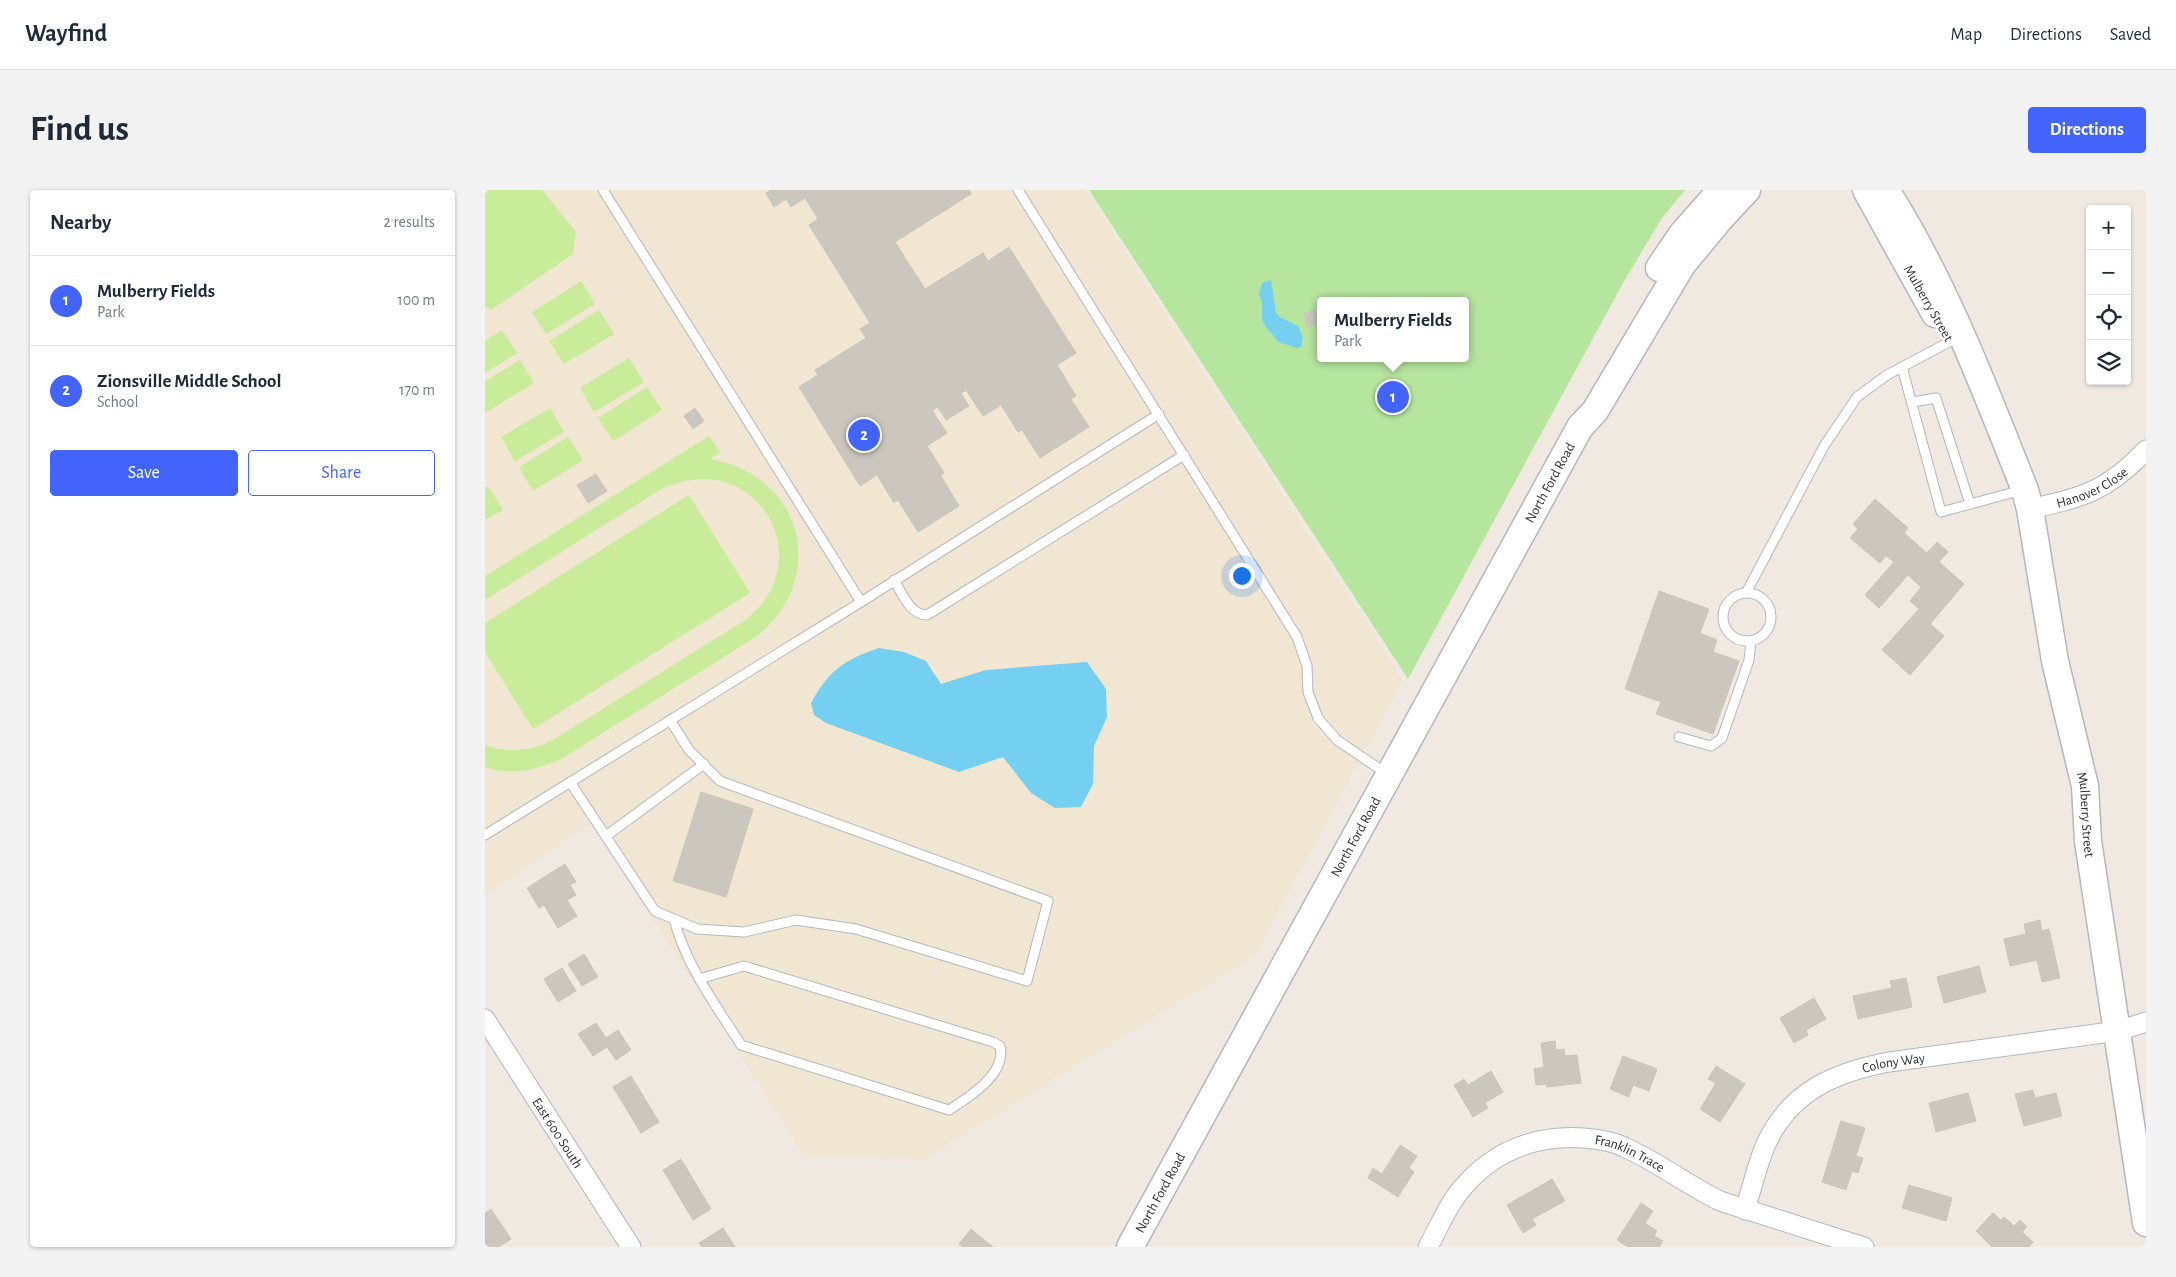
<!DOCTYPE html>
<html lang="en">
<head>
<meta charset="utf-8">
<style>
	:root { --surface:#fff; --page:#f2f2f3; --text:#1f2937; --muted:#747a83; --line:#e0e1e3; --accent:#4264fb }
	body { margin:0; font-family:"Alegreya Sans",sans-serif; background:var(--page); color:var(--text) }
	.controls { position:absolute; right:15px; top:15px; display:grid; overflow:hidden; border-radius:5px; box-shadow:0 1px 4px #0004 }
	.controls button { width:45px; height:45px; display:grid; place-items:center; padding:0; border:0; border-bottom:1px solid var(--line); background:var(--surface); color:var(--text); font:25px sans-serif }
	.you { position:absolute; left:756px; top:385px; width:18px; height:18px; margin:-12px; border:4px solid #fff; border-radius:50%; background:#1a73e8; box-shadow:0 0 0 8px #1a73e833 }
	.badge { display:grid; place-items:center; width:32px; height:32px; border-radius:50%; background:var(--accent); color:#fff; font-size:16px; font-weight:700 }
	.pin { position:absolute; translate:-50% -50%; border:2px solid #fff; box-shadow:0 1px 5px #0006 }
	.popup { position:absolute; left:832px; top:107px; width:152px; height:65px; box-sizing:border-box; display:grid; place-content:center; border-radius:5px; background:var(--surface); filter:drop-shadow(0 1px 4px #0005); font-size:16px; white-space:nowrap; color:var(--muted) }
	.popup b { font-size:19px; color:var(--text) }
	.popup::after { content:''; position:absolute; left:50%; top:100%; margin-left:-10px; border:10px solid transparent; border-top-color:var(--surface) }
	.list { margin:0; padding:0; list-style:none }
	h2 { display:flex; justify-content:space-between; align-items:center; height:65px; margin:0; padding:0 20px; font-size:21px }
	h2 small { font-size:16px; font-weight:400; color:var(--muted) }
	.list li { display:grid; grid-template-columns:32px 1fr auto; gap:15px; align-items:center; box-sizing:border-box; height:90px; padding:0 20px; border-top:1px solid var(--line) }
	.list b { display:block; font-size:19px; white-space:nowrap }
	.list p { margin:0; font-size:16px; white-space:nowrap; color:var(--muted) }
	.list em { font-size:16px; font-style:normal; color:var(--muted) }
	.actions { display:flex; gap:10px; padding:15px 20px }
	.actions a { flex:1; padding:11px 0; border:1px solid var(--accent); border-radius:5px; text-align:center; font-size:18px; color:var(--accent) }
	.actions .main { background:var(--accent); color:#fff }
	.icon { flex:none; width:28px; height:28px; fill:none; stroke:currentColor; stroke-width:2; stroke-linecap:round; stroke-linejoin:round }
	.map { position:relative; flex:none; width:1661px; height:1057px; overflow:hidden; border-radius:5px }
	header { display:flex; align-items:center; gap:30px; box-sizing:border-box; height:70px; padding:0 25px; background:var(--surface); border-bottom:1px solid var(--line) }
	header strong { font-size:24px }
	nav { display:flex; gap:28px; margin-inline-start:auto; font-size:18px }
	.intro { display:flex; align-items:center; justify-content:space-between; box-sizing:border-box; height:120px; padding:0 30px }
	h1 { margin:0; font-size:35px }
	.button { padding:12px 22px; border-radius:5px; background:var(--accent); color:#fff; font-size:18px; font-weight:700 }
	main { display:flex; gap:30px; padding:0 30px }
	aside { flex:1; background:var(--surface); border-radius:5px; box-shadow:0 1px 4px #0004 }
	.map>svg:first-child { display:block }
</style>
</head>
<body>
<header>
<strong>Wayfind</strong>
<nav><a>Map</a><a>Directions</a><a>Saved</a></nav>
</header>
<div class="intro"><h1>Find us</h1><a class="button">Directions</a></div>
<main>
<aside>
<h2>Nearby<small>2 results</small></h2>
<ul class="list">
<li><span class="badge">1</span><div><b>Mulberry Fields</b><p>Park</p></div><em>100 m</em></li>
<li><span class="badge">2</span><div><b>Zionsville Middle School</b><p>School</p></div><em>170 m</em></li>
</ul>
<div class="actions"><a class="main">Save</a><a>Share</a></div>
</aside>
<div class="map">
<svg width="1661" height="1057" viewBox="0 0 1661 1057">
	<rect width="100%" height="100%" fill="#efe9e1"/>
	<path fill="#f0e6d1" d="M0,0H600L918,490L769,766L439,969L319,964L106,633L0,705Z"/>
	<path fill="#b6e59e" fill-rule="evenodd" d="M604,0H1200L1177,28L1138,93L923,489ZM836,111H980V168H836Z"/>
	<g fill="#c9ec9a">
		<path d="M0,0H57L91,42L88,64L6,120L0,116Z"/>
		<path d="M96,91L110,114L61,144L47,122Z"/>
		<path d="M114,120L129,144L79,174L64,151Z"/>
		<path d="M17,140L32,163L0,183V151Z"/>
		<path d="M144,168L159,192L109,222L95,198Z"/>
		<path d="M35,170L49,193L0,223V191Z"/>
		<path d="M162,197L177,220L128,251L113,228Z"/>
		<path d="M65,218L79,242L30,271L16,247Z"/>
		<path d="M224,246L235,262L225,269C319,285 345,391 269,448L78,568C54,580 26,586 0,577V555C23,564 46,561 68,550L259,431C340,369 268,253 175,300L0,410V386Z"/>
		<path d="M83,247L98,270L48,301L34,277Z"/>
		<path d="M3,296L18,320L0,330V298Z"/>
		<path d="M204,305L265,403L48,539L0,462V433Z"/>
	</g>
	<g fill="#75cff0">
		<path d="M786,90L791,123L795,127L813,136L818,148L816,157L812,158L793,152C788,143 780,139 777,129C775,120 780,114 774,105L777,93Z"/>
		<path d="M394,458L419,462L441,471L456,494L501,480L602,472L621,499L622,527L609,556L608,594L596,617L570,618L546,603L518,567L474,582L341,533L329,525L326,513C344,480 359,470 394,458Z"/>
	</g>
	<g fill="#cbc7bf" stroke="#cbc5ba">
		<path d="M286,0H484L486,4L410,52L440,99L498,63L503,71L524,57L591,163L572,175L591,206L586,209L604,237L555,268L537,240L533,242L516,215L498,226L481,200L476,203L484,216L461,230L453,217L447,220L462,243L442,256L459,283L456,286L474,316L433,342L413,310L409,313L392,285L375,296L314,197L333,185L330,180L381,148L375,139L385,133L324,35L333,29L320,8L306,17L301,9L289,17L281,3Z"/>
		<path d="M836,119V133L822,137L819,123Z"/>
		<path d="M210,218L219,231L208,239L199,226Z"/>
		<path d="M111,284L122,301L103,313L92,295Z"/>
		<path d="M1390,309L1423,338L1419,343L1442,363L1452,352L1463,362L1454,372L1479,394L1445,434L1459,446L1425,485L1397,460L1434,419L1425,411L1436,397L1423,385L1394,418L1380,405L1409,372L1401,366L1395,373L1365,348L1373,339L1368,334Z"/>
		<path d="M1174,401L1224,419L1215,443L1232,450L1228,462L1254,471L1228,544L1171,524L1176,512L1140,499Z"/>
		<path d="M216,602L268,619L241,707L188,691Z"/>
		<path d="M80,674L91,692L85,695L91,705L82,710L92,726L73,738L59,715L54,718L42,698Z"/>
		<path d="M1555,730L1557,741L1564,739L1575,788L1557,792L1552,770L1525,776L1519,749L1541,744L1539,734Z"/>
		<path d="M99,764L113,787L97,796L83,774Z"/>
		<path d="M1494,776L1501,802L1459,813L1452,787Z"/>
		<path d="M77,778L91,801L73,812L59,789Z"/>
		<path d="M1421,788L1427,817L1373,829L1368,806L1407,798L1405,791Z"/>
		<path d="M1329,808L1341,829L1321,840L1323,845L1309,853L1295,828Z"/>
		<path d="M111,833L121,848L133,840L146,860L131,870L122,857L108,866L93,844Z"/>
		<path d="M1070,851L1071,860L1079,859L1080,866L1092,865L1096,893L1062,897L1061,894L1051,895L1049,879L1059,877L1056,853Z"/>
		<path d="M1138,866L1172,879L1164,901L1148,895L1144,907L1125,899Z"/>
		<path d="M1231,876L1260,894L1235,932L1215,919L1231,893L1223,889Z"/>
		<path d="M1006,881L1018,902L1000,913L1003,918L988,927L969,895L979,889L983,895Z"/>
		<path d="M146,886L174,932L156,943L128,897Z"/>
		<path d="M1548,900L1550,908L1571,903L1577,926L1539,936L1530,904Z"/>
		<path d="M1483,903L1491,931L1451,942L1444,913Z"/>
		<path d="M1356,931L1380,938L1371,966L1378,968L1373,983L1367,981L1361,1000L1337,992Z"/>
		<path d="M915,955L932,966L924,978L929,982L913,1007L883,988L888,978L897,984Z"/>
		<path d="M196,969L226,1019L208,1030L178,980Z"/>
		<path d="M1067,989L1080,1011L1047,1029L1051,1035L1038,1043L1022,1015Z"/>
		<path d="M1424,995L1467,1008L1461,1031L1417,1018Z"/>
		<path d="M1156,1013L1168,1021L1160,1033L1172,1041L1169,1046L1178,1051L1174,1057H1143L1132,1050Z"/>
		<path d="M6,1019L26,1049L14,1057H1L0,1055V1023Z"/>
		<path d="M1508,1023L1516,1030L1519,1027L1529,1036L1535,1030L1542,1037L1537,1042L1548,1052L1544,1057H1507L1491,1041Z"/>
		<path d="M238,1038L250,1057H217L214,1053Z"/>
		<path d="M486,1039L508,1057H478L474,1054Z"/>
	</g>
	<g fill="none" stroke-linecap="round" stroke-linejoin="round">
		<defs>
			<g id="lane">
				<path d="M118,0L376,412"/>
				<path d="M533,0L812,447L822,476L823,502L833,528L852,550L902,584"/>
				<path d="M1417,177L1456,322L1537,300"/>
				<path d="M1428,212L1451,208L1485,314"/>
				<path d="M409,390C417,403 425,425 442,425L699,265"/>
				<path d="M1261,403L1339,256L1372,207L1402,185L1466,151"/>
				<circle cx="1262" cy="427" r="24"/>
				<path d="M1194,547L1226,556L1237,548L1264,470L1266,451"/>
				<path d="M85,592L170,721L212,739L259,742L311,730L371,739L542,791L563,711L235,591L204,560L185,530"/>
				<path d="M0,645L376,412L674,224"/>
				<path d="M121,646L219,574"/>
				<path d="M189,729C201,776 231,815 256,855L464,920C484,907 522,884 515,856L508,852L259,776L214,789"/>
			</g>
			<g id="street">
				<path id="s1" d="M1545,319C1599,307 1622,301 1661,260"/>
				<path id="s2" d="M0,829L146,1057"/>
				<path id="s3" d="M1260,1020C1267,998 1272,975 1281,954C1305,901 1351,882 1404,872L1633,841L1661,832"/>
				<path id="s4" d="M943,1057C954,1037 964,1012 980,995C1012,959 1052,945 1099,948C1112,949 1127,951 1139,957C1173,972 1202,995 1235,1011L1379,1057"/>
			</g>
			<g id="secondary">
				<path d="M1381,0L1450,124"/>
				<path id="s5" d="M1401,0C1460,93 1499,197 1540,300L1545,319L1570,471L1600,596L1603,651L1661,1033"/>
				<path d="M1174,78L1197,44L1236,0"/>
				<path id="s6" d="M645,1057L1095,237L1110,221L1197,75L1235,29L1262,0"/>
			</g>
		</defs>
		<use href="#lane" stroke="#b4b7c1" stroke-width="11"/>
		<use href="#street" stroke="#b4b7c1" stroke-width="21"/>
		<use href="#secondary" stroke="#b4b7c1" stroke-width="29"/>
		<use href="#lane" stroke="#fff" stroke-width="9"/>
		<use href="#street" stroke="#fff" stroke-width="19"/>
		<use href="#secondary" stroke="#fff" stroke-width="26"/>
	</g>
	<g text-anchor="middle" stroke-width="4.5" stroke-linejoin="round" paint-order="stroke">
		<g font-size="14" fill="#2e2e2e" stroke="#fff">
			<text transform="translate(1444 113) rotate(60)" y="5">Mulberry Street</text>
			<text dy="5" stroke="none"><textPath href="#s6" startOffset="872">North Ford Road</textPath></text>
			<text dy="5" stroke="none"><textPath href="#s1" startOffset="66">Hanover Close</textPath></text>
			<text dy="5" stroke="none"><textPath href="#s5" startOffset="662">Mulberry Street</textPath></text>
			<text dy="5" stroke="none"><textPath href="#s6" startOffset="468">North Ford Road</textPath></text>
			<text dy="5" stroke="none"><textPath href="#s3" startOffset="228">Colony Way</textPath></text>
			<text dy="5" stroke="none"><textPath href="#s2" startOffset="135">East 600 South</textPath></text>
			<text dy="5" stroke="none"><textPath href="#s4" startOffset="254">Franklin Trace</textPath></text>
			<text dy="5" stroke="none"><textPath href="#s6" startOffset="62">North Ford Road</textPath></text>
		</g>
	</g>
</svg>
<div class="controls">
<button>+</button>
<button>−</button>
<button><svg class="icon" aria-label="locate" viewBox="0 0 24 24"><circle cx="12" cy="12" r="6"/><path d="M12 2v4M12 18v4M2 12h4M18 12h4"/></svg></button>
<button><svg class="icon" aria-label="layers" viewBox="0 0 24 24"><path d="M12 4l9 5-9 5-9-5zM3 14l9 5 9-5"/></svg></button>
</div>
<div class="you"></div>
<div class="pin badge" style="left:908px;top:207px">1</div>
<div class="popup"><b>Mulberry Fields</b>Park</div>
<div class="pin badge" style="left:379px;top:245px">2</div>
</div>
</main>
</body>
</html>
